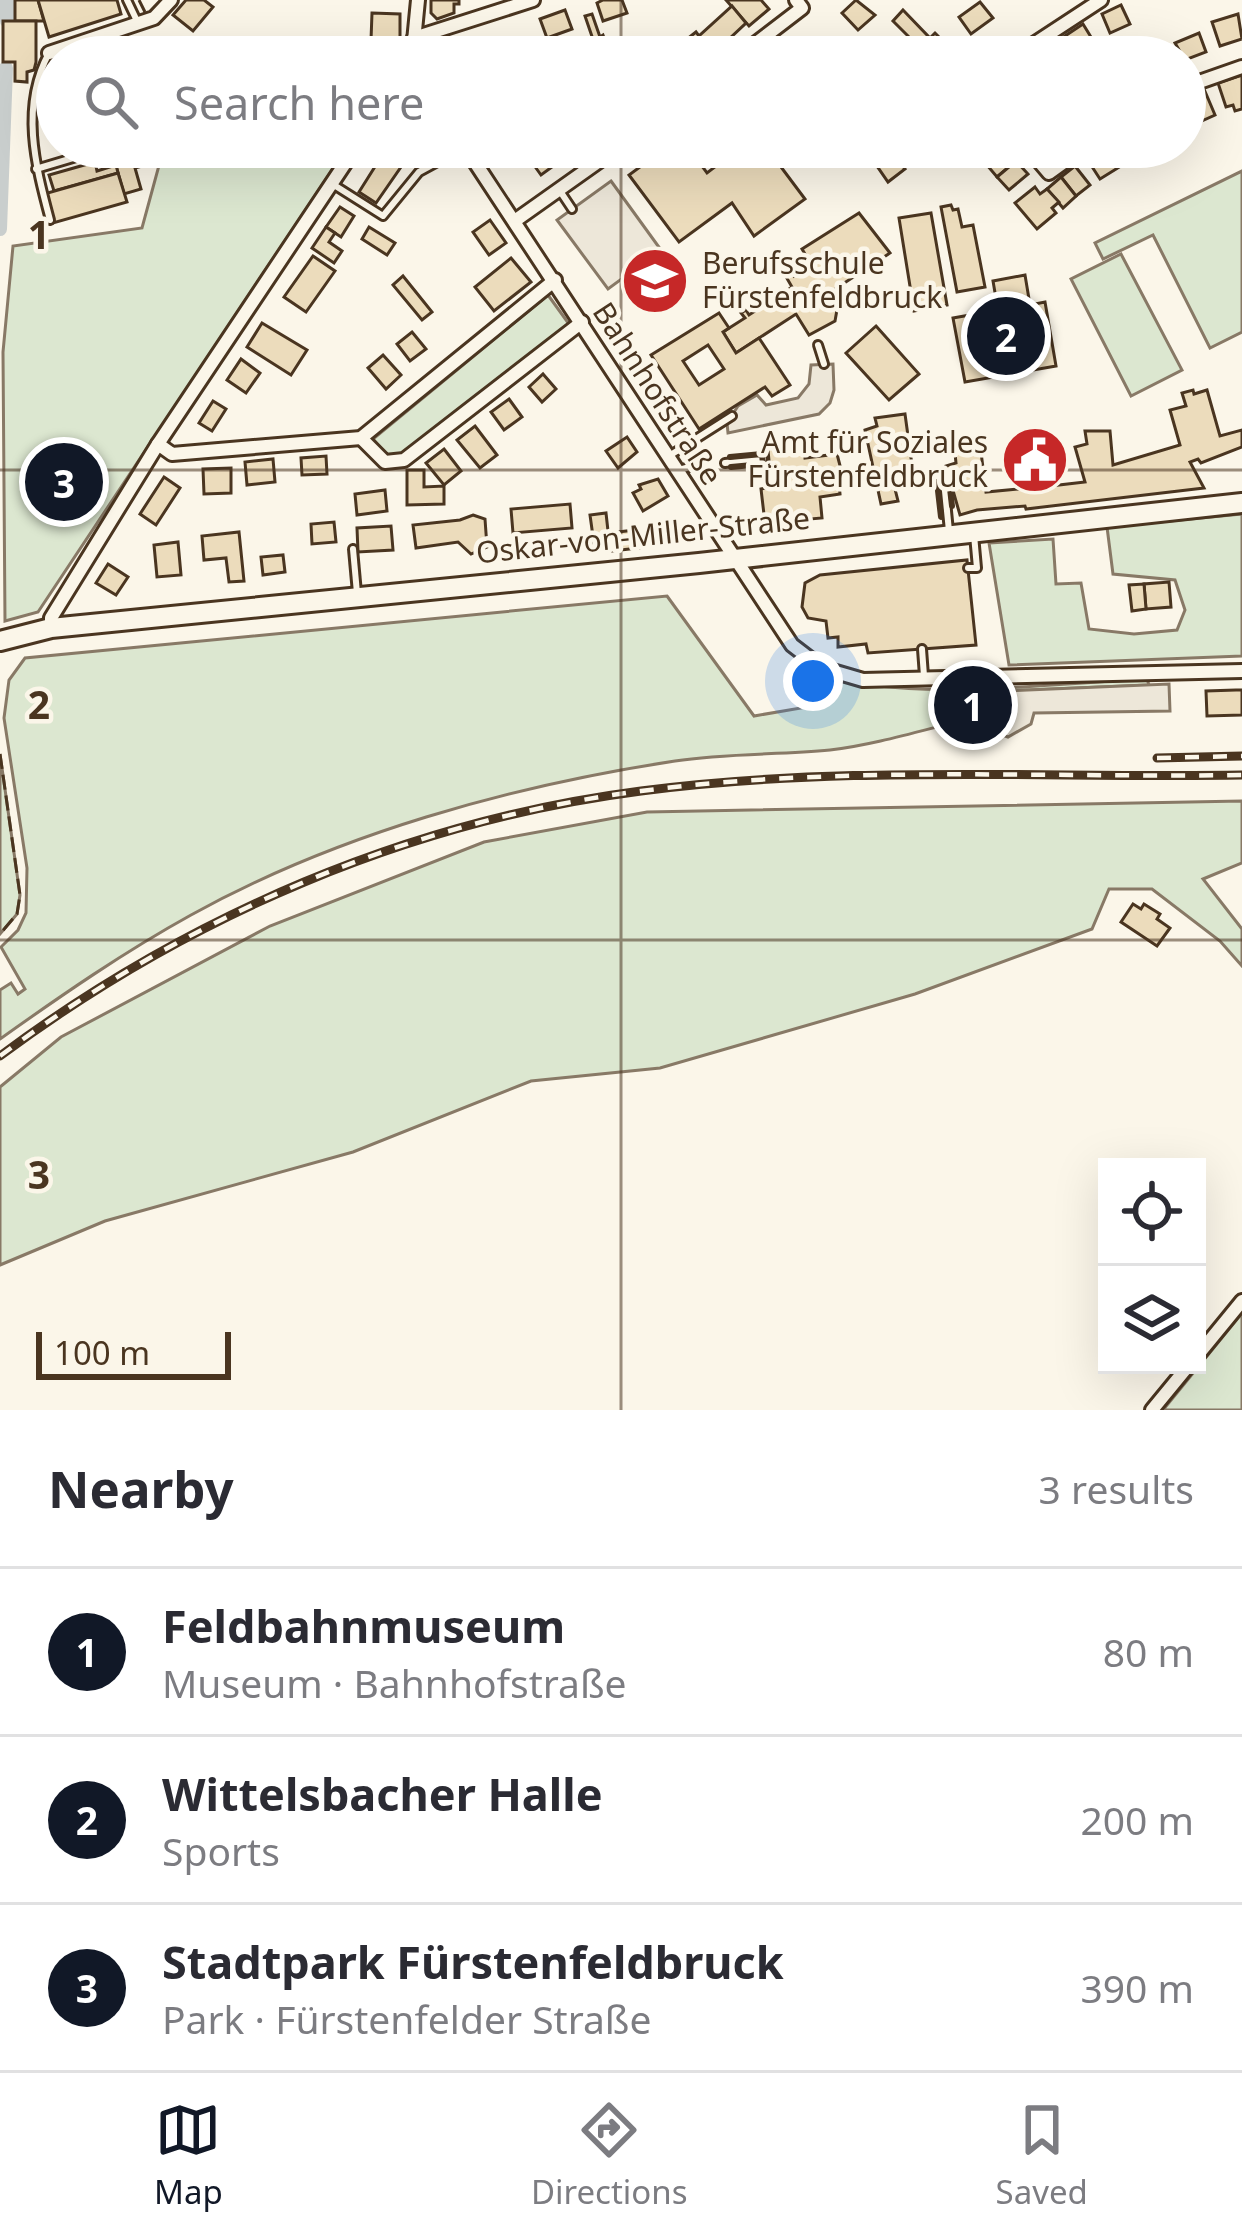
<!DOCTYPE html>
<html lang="en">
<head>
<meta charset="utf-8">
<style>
	:root { --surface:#fff; --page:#f7f7f7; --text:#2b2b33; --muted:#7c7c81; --line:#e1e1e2; --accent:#111827 }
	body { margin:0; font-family:"Noto Sans",sans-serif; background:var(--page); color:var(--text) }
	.controls { position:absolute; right:36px; bottom:36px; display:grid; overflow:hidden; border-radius:0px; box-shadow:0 12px 48px #0002 }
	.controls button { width:108px; height:108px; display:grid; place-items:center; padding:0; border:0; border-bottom:3px solid var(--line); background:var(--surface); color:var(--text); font:60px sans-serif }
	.scale { position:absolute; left:36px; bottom:30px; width:195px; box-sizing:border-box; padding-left:12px; border:6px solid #4a3520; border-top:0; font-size:33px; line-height:42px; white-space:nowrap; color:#4a3520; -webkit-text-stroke:9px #fbf6e9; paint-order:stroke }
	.you { position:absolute; left:813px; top:681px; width:42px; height:42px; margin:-30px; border:9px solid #fff; border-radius:50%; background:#1a73e8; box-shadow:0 0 0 18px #1a73e833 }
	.badge { display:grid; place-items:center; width:78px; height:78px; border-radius:50%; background:var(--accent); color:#fff; font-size:39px; font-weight:700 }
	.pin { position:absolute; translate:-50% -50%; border:6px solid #fff; box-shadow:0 3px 12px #0006 }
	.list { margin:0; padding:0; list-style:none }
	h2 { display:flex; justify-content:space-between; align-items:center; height:156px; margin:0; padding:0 48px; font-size:51px }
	h2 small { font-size:39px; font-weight:400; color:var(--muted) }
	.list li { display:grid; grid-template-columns:78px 1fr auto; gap:36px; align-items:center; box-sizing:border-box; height:168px; padding:0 48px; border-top:3px solid var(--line) }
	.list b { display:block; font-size:45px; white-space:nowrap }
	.list p { margin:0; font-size:39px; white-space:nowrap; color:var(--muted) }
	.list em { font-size:39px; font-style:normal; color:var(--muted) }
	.icon { flex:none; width:66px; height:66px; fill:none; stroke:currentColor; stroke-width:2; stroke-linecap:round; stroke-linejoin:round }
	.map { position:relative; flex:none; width:1242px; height:1410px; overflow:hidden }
	.search { position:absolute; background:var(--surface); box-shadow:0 12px 48px #0002; left:36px; right:36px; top:36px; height:132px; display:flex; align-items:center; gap:30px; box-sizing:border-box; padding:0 42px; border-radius:66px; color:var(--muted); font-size:45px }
	.sheet { height:660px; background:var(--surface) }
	nav { display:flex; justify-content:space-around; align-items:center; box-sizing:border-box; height:168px; border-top:3px solid var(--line); background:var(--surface); font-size:33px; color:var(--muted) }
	nav a { display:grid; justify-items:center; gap:6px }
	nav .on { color:var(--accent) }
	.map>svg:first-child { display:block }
</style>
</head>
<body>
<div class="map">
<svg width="1242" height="1410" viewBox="0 0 1242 1410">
	<rect width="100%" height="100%" fill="#fbf6e9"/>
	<g fill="#dce7d0" stroke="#887966" stroke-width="3">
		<path d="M164,147L346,149L38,612L5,621L3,352L13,246L142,228Z"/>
		<path d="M1242,171V332L1210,348L1153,235L1103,259L1095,243Z"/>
		<path d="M1121,254L1182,370L1131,396L1071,279Z"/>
		<path d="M548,295L569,324L402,455H387L373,439Z"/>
		<path d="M1242,514V656L1009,665L989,543L1053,539L1056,584L1081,583L1089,629L1134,634L1177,630L1185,610L1175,580L1113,574L1107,527Z"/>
		<path d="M667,596L754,716L807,707L816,675C922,702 1039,684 1147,679L1149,685L981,692V716C932,727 880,744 830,750C779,755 726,753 675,761C511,786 337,834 191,915C124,952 62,995 0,1039V990L11,983L18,994L25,989L1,947L18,930L26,913L27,868L4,718L9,680L25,658Z"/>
		<path d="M0,754L20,895L17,914L0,934Z"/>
		<path d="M1242,801V863L1203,879L1242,929V966L1220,941L1152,889H1109L1092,929L915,994L660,1068L531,1081L353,1152L105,1221L0,1265V1087L61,1037L270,926L484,842L647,812Z"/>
		<path d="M1242,1313V1410H1163Z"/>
	</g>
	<g fill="#ede7d9" stroke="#887966" stroke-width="3">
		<path d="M611,181L661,250L608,289L557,220Z"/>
		<path d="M833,364L834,390L830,403L819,414L728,433L727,423L738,406L757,395L766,405L798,398L809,384L811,365Z"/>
		<path d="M1169,684L1170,711L1034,713L1031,724L1008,737L991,731L981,716L980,692Z"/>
	</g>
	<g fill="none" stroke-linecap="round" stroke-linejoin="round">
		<g stroke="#c9cecd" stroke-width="14">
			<path d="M7,21V0"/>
			<path d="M0,229L6,68"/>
		</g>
	</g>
	<g fill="#ecdcbc" stroke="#4a3520" stroke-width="3" fill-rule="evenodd">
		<path d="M15,0H38L44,21H15Z"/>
		<path d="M38,0H117L121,14L49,37Z"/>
		<path d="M186,0H204L213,7L193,31L173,15Z"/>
		<path d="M431,0H459V4H454V13L437,19L431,13Z"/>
		<path d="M603,0H622L627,13L603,21L597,3Z"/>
		<path d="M726,0H761L769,9L749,26Z"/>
		<path d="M856,0L875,15L858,30L842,13Z"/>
		<path d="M980,2L993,18L971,34L959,17Z"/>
		<path d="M1121,5L1130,24L1110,33L1102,14Z"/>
		<path d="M732,6L746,23L713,54L699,36Z"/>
		<path d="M565,10L572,29L547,38L540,19Z"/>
		<path d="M903,10L930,38L935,33L958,56L936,57L925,45L921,49L893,21Z"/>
		<path d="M372,13L400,14V41L371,40Z"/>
		<path d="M592,14L600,37L603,35L611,57H599L585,16Z"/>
		<path d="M1238,14L1242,39L1220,46L1212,22Z"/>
		<path d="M3,21H36V62L34,70L27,72V82L15,81V62H3Z"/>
		<path d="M1083,24L1094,42L1076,53L1065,36Z"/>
		<path d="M696,32L699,36L716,57H677L672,51Z"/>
		<path d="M1199,33L1206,52L1185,60L1175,43Z"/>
		<path d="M1242,75V109L1235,111L1233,105L1226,107L1218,83Z"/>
		<path d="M1204,89L1215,115L1195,124L1185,97Z"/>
		<path d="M128,147H141L146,165L135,168L141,189L124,194L112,152Z"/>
		<path d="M383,147H446L450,153L424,163L403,164L383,154Z"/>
		<path d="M521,147H572L564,153L567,156L541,175Z"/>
		<path d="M667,147H688L707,173L741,147H808L781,167L805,199L754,236L732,203L679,242L629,175Z"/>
		<path d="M1104,147L1121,166L1100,179L1087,159Z"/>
		<path d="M1005,148L1016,161L997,177L986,164Z"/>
		<path d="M383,154L403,164L376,203L359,192Z"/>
		<path d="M894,154L905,169L888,182L877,166Z"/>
		<path d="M1016,161L1028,174L1009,190L997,177Z"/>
		<path d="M95,162L97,171L116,165L118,173L54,191L49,175Z"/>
		<path d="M1075,166L1090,185L1076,196L1061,177Z"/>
		<path d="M118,173L127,202L53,223L44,194Z"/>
		<path d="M1061,177L1076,196L1063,208L1047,189Z"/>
		<path d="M1035,187L1040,194L1047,189L1059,202L1052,208L1056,213L1037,229L1015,203Z"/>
		<path d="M951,205L953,210L958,209L962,227L973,225L985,287L957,292L941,207Z"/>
		<path d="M340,207L354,216L341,237L326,227Z"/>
		<path d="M859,213L890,253L829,293L835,295L838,304L835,321L809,335L796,314L736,353L723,332L745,318L741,313L746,310L749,315L792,287L785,275L791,271L794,276L811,264L802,249Z"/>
		<path d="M931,213L947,305L914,311L899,218Z"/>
		<path d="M490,220L506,243L489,255L473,232Z"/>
		<path d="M326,227L335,233L329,242L342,251L334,263L312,248Z"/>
		<path d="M369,227L395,243L387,255L362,239Z"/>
		<path d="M313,256L335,271L306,312L284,297Z"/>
		<path d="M511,258L531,282L494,311L475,287Z"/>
		<path d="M1025,275L1030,305L1045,302L1056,366L965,382L953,318L998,310L993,281Z"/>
		<path d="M403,276L432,312L422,320L393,285Z"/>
		<path d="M719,313L729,328L723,332L736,353L759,338L790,385L772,396L765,387L699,429L651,355ZM708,345L724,369L699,385L683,361Z"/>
		<path d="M262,323L307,350L291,375L247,347Z"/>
		<path d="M876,326L919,374L889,400L846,353Z"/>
		<path d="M412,332L426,349L410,361L397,344Z"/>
		<path d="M383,355L401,375L386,389L368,368Z"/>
		<path d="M241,359L260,373L246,393L227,380Z"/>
		<path d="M543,374L556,389L542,402L529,387Z"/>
		<path d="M1193,390L1194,394L1207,390L1220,436L1242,430V447L1201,463L1198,459L1190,462L1204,488L1026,509L1025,506L977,510L960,515L946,466L956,463L954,444H980L986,492L1019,489L1009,454L1020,451L1019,437L1030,436V439L1045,438L1050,486L1085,482L1075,447L1087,444L1085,431H1110L1113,465L1180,445L1170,410L1186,406L1182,393Z"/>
		<path d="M509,399L522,417L504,430L491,412Z"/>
		<path d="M213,401L226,409L212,431L199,423Z"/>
		<path d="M905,414L915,487L895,489L898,501L881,504L865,430L877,426L875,418Z"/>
		<path d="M475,426L497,455L480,468L457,440Z"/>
		<path d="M627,437L637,452L618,468L606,451Z"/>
		<path d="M803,437L805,458L837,454L844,481L839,482L840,494L820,497L822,518L765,523L761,489L766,488L764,472L770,471L767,440Z"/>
		<path d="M444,449L461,471L444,485L426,463Z"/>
		<path d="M326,456L327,474L302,475L301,458Z"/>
		<path d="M273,459L275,482L247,485L245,462Z"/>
		<path d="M231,468V493L204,494L203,469Z"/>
		<path d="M407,470H424V487L444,486V504L407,505Z"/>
		<path d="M164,477L180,488L156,525L140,514Z"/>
		<path d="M658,479L668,496L643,511L633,493L641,489L639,485Z"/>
		<path d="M385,490L387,511L357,515L355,494Z"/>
		<path d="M570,504L572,528L513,533L511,509Z"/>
		<path d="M606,513L610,549L595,551L590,515Z"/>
		<path d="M473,515L485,519L487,547L471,554L458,542L416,548L413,525L460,520Z"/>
		<path d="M334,522L336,542L312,544L311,524Z"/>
		<path d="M391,526L393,550L358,552L357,528Z"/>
		<path d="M636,530L639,548L611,551L608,533Z"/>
		<path d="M239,532L244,581L229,582L226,558L204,560L202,536Z"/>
		<path d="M178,542L181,575L157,577L154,545Z"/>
		<path d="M283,555L285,572L263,575L261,557Z"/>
		<path d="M967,560L976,645L868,653L866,644L838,647V637L828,638L826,621L808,618L802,607L805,583L820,575Z"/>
		<path d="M108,564L128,577L116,595L96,583Z"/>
		<path d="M1169,582L1171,607L1146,609L1144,584Z"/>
		<path d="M1144,584L1146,609L1132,611L1129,585Z"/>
		<path d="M1236,690H1242V715L1207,716L1206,691Z"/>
		<path d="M1133,904L1141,909L1144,904L1160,914L1157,919L1170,928L1157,946L1121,922Z"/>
	</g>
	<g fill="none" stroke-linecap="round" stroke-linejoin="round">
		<defs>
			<g id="lane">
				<path d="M127,0L138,23"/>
				<path d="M49,53C20,106 35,164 50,220"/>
				<path d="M36,169L83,155"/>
				<path d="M334,185L383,216L419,172L465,147"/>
				<path d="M560,191L572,209"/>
				<path d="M818,345L824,364"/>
				<path d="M669,456L732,416"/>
				<path d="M725,463L763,459"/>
				<path d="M679,470L693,466"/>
				<path d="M944,481L949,531"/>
				<path d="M353,549L357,593"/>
				<path d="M968,568H977L974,535"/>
				<path d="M922,649L924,676"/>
			</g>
			<g id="street">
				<path d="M414,38L533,0"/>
				<path d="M414,41L418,0"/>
				<path d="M49,53L154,18L171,0"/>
				<path d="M344,54L414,51"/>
				<path d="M738,57L802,8L796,0"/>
				<path d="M1014,57L1101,0"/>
				<path d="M1185,87L1242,67"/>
				<path d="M465,147L792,645L822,668L863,680L1242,671"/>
				<path d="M1027,147L1049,173L1085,147"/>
				<path d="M516,220L619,147"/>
				<path d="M361,438L385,462L404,460L582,322"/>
				<path d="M158,444L172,454L361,438L555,280"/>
				<path d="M51,628V618L158,444L356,147"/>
				<path d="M1197,1356L1242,1301"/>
				<path d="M1152,1410L1189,1365"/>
			</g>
			<path id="primary" d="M0,641L51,628L699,563L1242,503"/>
		</defs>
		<use href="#lane" stroke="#4a3520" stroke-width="12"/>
		<use href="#street" stroke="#4a3520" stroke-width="18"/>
		<use href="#primary" stroke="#4a3520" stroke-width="24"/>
		<use href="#lane" stroke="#fbf6e9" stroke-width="6"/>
		<use href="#street" stroke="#fbf6e9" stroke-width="12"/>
		<use href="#primary" stroke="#fbf6e9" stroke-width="18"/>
		<defs>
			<g id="rail">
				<path d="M1157,758L1242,756"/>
				<path d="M0,1056C188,916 408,821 641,791C840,765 1042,778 1242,775"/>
			</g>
		</defs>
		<use href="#rail" stroke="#4a3520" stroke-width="9"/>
		<use href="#rail" stroke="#fbf6e9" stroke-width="4.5" stroke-dasharray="14" stroke-linecap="butt"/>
		<g stroke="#4a3520" stroke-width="3" stroke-dasharray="15 6" stroke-linecap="butt">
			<path d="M139,0L145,12"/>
			<path d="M0,754L20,895L17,914L0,934"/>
		</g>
		<g stroke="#4a3520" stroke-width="6">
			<path d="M730,457L762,454L763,464L731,467"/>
			<path d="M941,517L937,482L949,480L952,506"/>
		</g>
	</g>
	<path fill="none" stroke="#4a3520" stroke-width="3" stroke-opacity="0.55" d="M621,0V57M621,147V1410M0,470H1242M0,940H1242"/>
	<defs>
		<symbol id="school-disc" viewBox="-11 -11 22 22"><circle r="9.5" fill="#c62828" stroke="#fbf6e9"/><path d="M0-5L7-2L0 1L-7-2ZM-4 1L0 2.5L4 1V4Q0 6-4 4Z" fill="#fff"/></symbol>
		<symbol id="civic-disc" viewBox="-11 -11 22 22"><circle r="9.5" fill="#c62828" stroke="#fbf6e9"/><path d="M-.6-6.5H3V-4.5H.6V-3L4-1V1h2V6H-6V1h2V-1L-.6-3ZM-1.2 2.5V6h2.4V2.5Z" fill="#fff"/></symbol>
	</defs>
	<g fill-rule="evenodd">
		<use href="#school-disc" x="617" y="243" width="76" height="76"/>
		<use href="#civic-disc" x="997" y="422" width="76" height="76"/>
	</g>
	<g text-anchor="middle" stroke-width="9" stroke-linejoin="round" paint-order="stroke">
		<g font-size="30" fill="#4a3520" stroke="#fbf6e9" text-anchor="start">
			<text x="702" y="274">Berufsschule<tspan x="702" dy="34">Fürstenfeldbruck</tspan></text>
			<text x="988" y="453" text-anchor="end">Amt für Soziales<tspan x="988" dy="34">Fürstenfeldbruck</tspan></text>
		</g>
		<g font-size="30" fill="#4a3520" stroke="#fbf6e9">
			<text transform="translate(657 394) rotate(57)" y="10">Bahnhofstraße</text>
			<text transform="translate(643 536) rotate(-6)" y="10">Oskar-von-Miller-Straße</text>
		</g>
	</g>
	<g font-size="39" text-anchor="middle" font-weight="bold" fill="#4a3520" stroke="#fbf6e9" stroke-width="9" stroke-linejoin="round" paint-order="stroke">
		<text x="39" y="249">1</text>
		<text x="39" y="719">2</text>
		<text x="39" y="1189">3</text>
	</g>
</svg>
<div class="controls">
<button><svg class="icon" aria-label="locate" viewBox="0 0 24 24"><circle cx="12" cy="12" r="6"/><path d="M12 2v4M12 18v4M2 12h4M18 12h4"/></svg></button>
<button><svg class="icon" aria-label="layers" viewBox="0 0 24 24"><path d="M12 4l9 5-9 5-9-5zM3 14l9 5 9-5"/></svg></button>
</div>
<div class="scale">100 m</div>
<div class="you"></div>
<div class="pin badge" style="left:973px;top:705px">1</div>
<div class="pin badge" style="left:1006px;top:336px">2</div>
<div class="pin badge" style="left:64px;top:482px">3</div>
<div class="search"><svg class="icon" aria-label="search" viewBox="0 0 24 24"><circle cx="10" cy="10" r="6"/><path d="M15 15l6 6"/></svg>Search here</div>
</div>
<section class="sheet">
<h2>Nearby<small>3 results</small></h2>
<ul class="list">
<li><span class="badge">1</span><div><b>Feldbahnmuseum</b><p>Museum · Bahnhofstraße</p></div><em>80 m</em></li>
<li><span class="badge">2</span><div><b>Wittelsbacher Halle</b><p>Sports</p></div><em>200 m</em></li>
<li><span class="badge">3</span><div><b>Stadtpark Fürstenfeldbruck</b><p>Park · Fürstenfelder Straße</p></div><em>390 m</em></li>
</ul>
</section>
<nav>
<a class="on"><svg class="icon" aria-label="map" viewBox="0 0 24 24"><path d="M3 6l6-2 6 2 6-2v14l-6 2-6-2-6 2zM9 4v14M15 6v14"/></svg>Map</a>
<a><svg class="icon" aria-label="directions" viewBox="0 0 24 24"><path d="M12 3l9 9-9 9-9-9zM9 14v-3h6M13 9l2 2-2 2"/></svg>Directions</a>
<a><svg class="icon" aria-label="saved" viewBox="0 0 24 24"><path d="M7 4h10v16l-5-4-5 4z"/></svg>Saved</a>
</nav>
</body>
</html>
